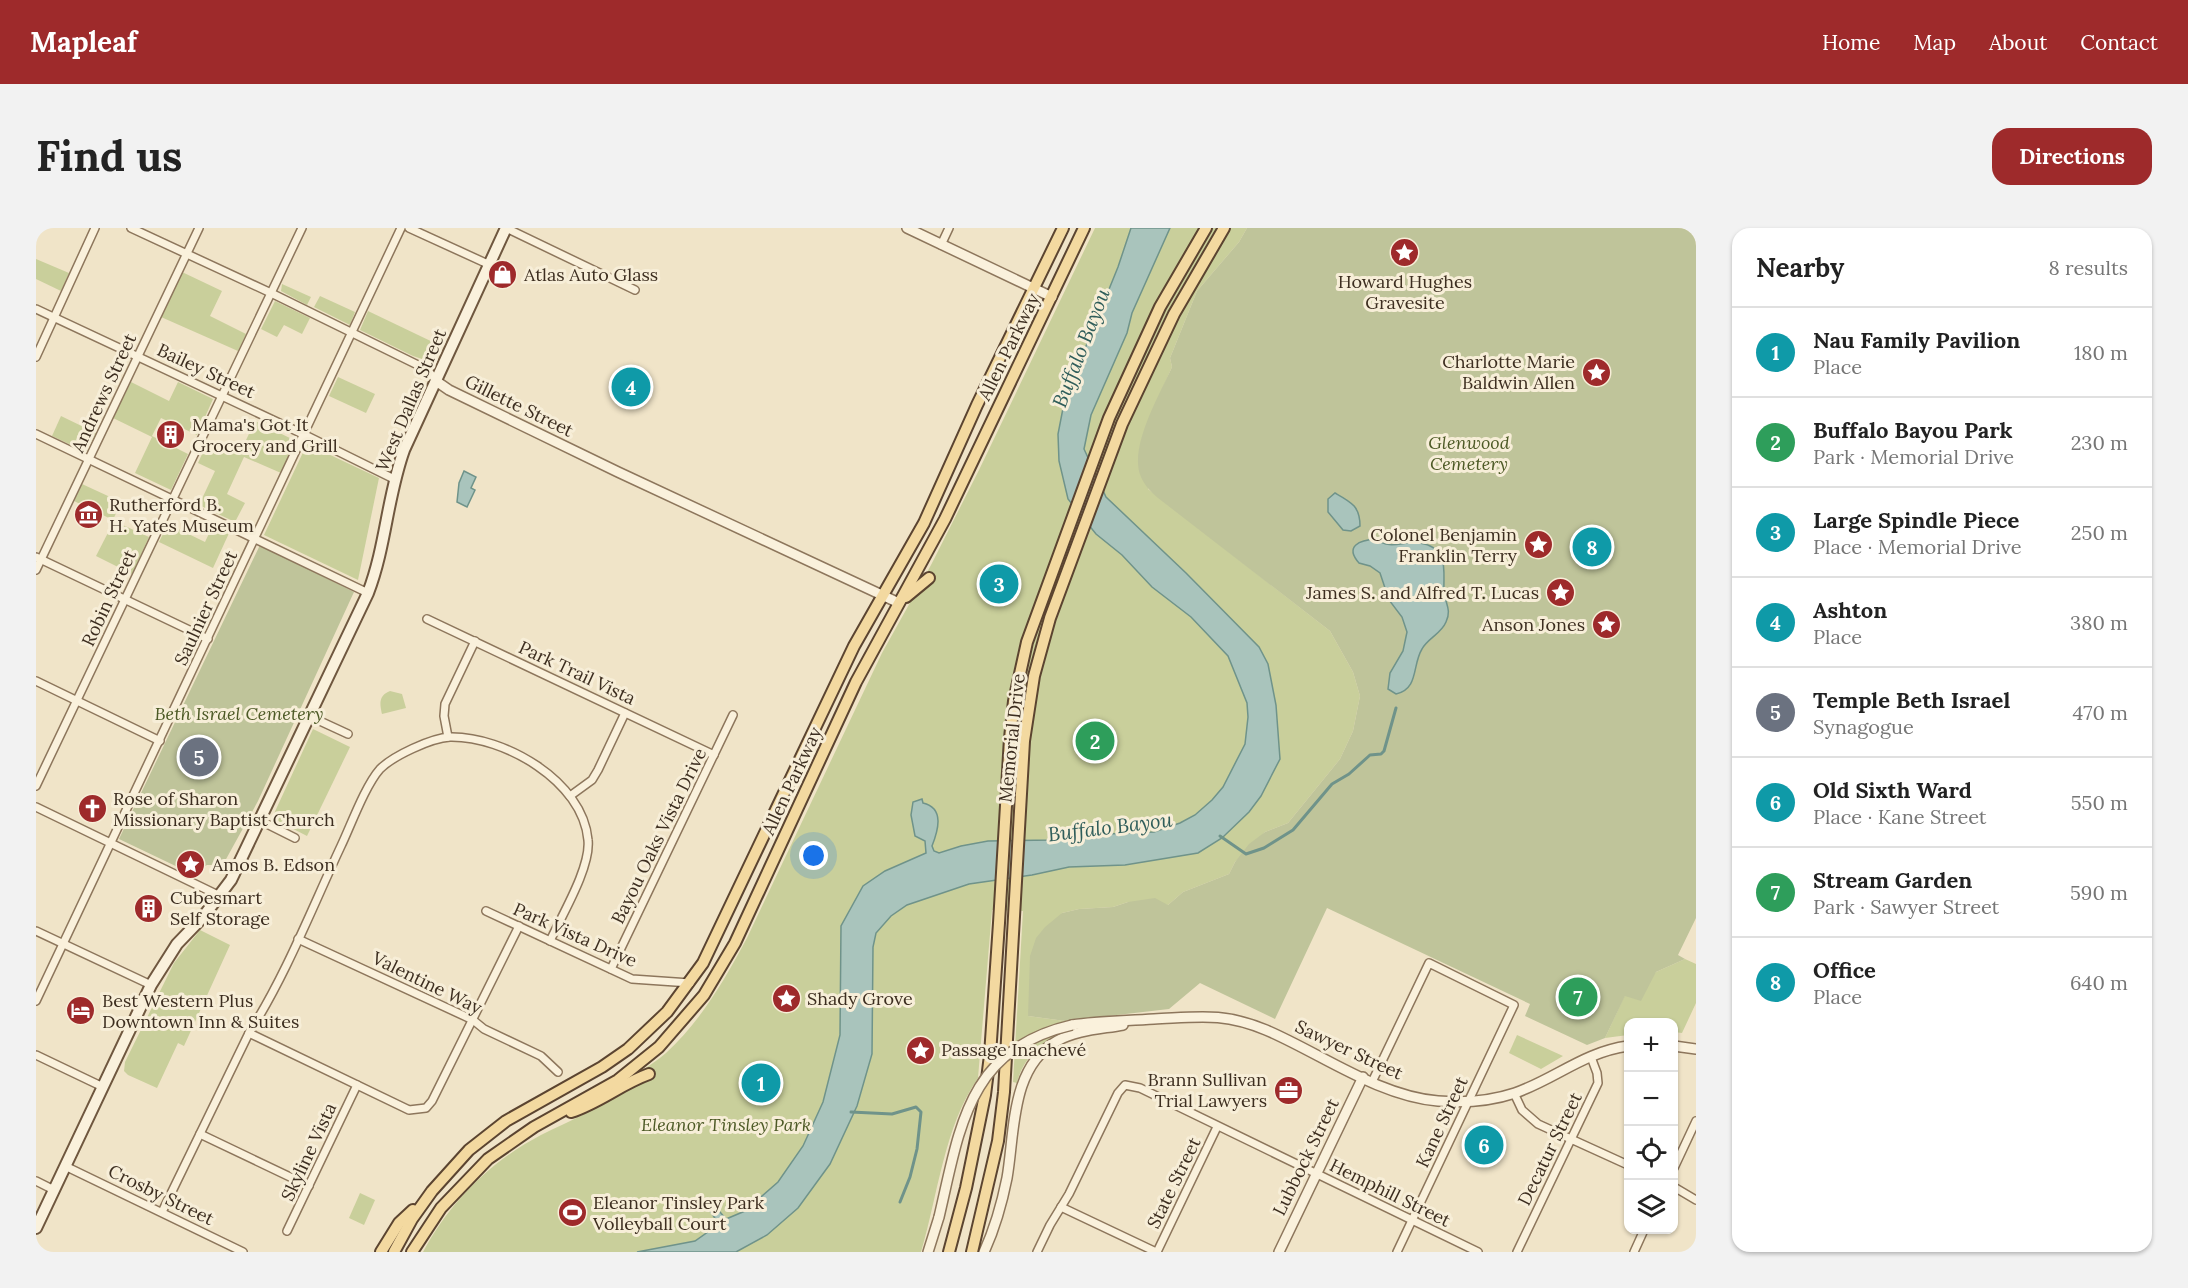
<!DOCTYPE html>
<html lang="en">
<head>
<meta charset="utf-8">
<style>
	:root { --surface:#fff; --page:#f2f2f2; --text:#222; --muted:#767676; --line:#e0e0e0; --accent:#9e2a2b }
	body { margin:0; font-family:Lora,serif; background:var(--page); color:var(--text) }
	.controls { position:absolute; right:18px; bottom:18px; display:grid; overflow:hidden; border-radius:12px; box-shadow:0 2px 4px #0004 }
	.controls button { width:54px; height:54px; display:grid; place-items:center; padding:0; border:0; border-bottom:2px solid var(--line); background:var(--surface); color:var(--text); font:30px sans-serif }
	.you { position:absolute; left:778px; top:628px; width:21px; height:21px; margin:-15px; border:4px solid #fff; border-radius:50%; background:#1a73e8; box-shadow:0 0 0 9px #1a73e833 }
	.badge { display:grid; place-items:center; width:39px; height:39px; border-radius:50%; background:var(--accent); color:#fff; font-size:20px; font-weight:700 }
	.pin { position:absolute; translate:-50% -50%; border:3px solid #fff; box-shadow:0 2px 6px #0006 }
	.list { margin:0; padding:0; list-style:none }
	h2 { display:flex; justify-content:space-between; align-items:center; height:78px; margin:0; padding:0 24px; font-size:26px }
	h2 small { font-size:20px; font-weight:400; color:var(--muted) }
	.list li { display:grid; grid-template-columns:39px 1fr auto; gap:18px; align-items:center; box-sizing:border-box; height:90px; padding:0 24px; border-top:2px solid var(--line) }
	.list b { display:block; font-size:22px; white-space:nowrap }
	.list p { margin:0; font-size:20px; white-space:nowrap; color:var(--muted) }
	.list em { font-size:20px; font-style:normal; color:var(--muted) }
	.icon { flex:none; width:33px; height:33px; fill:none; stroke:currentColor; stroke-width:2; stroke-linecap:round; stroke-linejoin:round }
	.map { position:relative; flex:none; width:1660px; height:1024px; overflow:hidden; border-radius:18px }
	header { display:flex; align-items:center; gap:36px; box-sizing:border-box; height:84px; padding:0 30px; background:var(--accent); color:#fff }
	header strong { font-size:28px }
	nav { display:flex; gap:33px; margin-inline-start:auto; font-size:21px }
	.intro { display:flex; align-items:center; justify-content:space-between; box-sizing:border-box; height:144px; padding:0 36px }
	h1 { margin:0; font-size:42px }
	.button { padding:15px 27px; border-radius:18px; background:var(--accent); color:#fff; font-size:21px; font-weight:700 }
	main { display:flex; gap:36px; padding:0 36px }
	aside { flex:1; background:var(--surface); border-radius:18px; box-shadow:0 2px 4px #0004 }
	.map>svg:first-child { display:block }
</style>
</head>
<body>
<header>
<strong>Mapleaf</strong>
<nav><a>Home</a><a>Map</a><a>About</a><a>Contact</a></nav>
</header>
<div class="intro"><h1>Find us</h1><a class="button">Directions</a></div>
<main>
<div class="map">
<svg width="1660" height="1024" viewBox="0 0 1660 1024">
	<rect width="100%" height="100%" fill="#f0e4c8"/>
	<g fill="#c9cf9b">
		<path d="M1059,0H1211L1203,14L1161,63L1134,130L1136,139L1110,198L1112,261L1294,403L1317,444L1324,468L1317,503L1304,531L1252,595L1229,604L1199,634L1193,646L1147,664L1132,677L1092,674L1077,679L1043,681L1026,685L992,788L1029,793L1026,806C1004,816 987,830 981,855L977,854L987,683L956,682L942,850C908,899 902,967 885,1024H387C414,974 455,933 505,907C533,893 564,881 589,861C594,857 596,851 601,847C610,839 621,833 630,825C665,793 689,751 711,710L846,425L895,337L943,242Z"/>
		<path d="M0,31L33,45L25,63L0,51Z"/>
		<path d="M146,44L186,63L174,88L210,106L202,123L125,89Z"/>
		<path d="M246,56L275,69L271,77L245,63Z"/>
		<path d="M284,68L319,84L314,97L278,79Z"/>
		<path d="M239,73L274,90L266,106L248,97L241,109L225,101Z"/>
		<path d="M332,83L403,117L395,134L377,128L324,102Z"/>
		<path d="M302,149L339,166L330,185L293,168Z"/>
		<path d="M95,154L133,173L142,154L177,171L161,207L125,190L116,208L152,226L135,262L99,245L116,209L77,190Z"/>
		<path d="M25,188L60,205L50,224L16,208Z"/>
		<path d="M219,193L260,213L245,245L208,229L191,266L209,275L199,294L163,277L179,243L162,235L172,213L203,227Z"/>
		<path d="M271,216L343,250L322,352L228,307Z"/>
		<path d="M46,256L85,274L77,292L38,273Z"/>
		<path d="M78,293L113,309L96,346L60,328Z"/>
		<path d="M178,295L194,303L177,340L123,314L132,296L169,314Z"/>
		<path d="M354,463L366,466L370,480L346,486C344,476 342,468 354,463Z"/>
		<path d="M277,501L314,519L271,608L236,590Z"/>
		<path d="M164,702L194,717L148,818L142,815L121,860L92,847L88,843L89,834L138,735Z"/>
		<path d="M1649,731L1660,736V775L1646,805L1638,804V794H1592V807L1569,810L1589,767L1620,744Z"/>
		<path d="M1481,807L1527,828L1505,841L1473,825Z"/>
		<path d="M324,965L339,972L328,997L313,990Z"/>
	</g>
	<g fill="#bfc49a">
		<path d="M1211,0H1660V690L1642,727L1649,731L1620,744L1605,773L1589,768L1569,810L1551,817L1489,788L1494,776L1291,680L1239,791L1164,755L1133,781L1029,793L992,788L994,728L1000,710L1009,699L1026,685L1043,681L1077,679L1092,674L1119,670L1132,677L1147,664L1193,646L1199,634L1213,616L1229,604L1252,595L1304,531L1317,503L1324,468L1317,444L1294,403L1122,270C1115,264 1109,258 1105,249C1092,220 1124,166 1136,139L1134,130L1161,63L1203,14Z"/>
		<path d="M224,317L318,364L222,573L189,633L182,637H171L158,644L148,642L83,611Z"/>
	</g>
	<g fill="#a9c4bc" stroke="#6f938a" stroke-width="1.5">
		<path d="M1095,0H1134L1096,85L1091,105L1055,187L1048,221L1070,269L1150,345L1223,419L1232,436L1240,477L1244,531L1225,568L1213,584L1186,610L1162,625L1089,637L1033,639L996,647L933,656L871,677L855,688L840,705L837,719L836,826L821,878L794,936L762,980L731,1007L700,1024H601L659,1013L683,996L669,976L672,970L690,991L709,983L742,954L767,918L787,874L804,807L805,698L827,658L849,643L890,625L889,613L879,608L875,587L877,574L886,571L887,575C909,580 902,603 896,618L898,623L903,625L925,618L952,613L1018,612L1049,607L1118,604L1144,595L1159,587L1176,572L1187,559L1209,516L1212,489L1211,475L1192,428L1155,389L1116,359L1086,327L1060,306L1032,271L1023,233L1022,206L1029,170L1082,39Z"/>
		<path d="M428,243L440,249L435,260L439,262L431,279L421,274L423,255Z"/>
		<path d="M1299,265C1315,274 1324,278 1324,298L1315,303L1307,302L1292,284V271Z"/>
		<path d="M1340,311C1355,323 1368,312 1384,315C1414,320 1407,343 1408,363C1409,376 1416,381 1410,394C1405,406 1392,410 1386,421C1376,437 1383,461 1360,466L1352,461L1354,445L1367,423L1371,404L1366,389L1353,372L1344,345L1334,338L1323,335C1308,318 1324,312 1340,311Z"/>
	</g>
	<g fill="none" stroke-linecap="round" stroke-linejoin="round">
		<g stroke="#6f938a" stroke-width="3">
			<path d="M1184,608L1210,626L1228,620L1257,602L1296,556L1313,546L1334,527L1345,526L1348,523L1360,480"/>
			<path d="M815,884L856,886L880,879L885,884L881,921L874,949L864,974"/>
		</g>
		<defs>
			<g id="minor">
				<path d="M95,0L235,65L392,142L400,153"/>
				<path d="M373,0L454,37"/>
				<path d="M470,0L599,62"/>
				<path d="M905,17L913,0"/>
				<path d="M0,81L269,207L358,251"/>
				<path d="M0,129L59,0"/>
				<path d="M0,206L332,365"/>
				<path d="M0,329L172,411"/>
				<path d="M0,342L163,0"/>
				<path d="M391,391L678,527"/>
				<path d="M0,453L124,513"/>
				<path d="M273,488L312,506"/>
				<path d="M412,509L408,488L409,476L439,413"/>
				<path d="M0,558L266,0"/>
				<path d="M534,568L556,552L562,542L589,485"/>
				<path d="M0,579L184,668"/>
				<path d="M225,593L259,610"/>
				<path d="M450,683L596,751L654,755"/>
				<path d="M0,703L115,757"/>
				<path d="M262,711L437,792L448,801L505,828L522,844"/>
				<path d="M575,741L697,487"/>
				<path d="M0,773L365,0"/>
				<path d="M213,805L373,882L390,880L396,873L483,698"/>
				<path d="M0,827L67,859"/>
				<path d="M1336,854L1393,735L1478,777L1361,1024"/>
				<path d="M1478,865L1486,882L1502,896L1592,937"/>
				<path d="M164,906L273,958"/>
				<path d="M29,938L207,1024"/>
				<path d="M1638,940L1660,893"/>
				<path d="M0,953L18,962"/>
				<path d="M1638,959L1660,972"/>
				<path d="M1025,979L1120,1024"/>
				<path d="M126,984L213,805C250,747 276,680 305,618C315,597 329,558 344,541C357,528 395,510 414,509C468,508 547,553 552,612C555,639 526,687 514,713"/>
				<path d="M251,1003L321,857"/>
				<path d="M1001,1024L1014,997L1033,966L1082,865L1089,857L1104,860L1442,1024"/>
				<path d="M1121,1024L1181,899"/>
				<path d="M1481,1024L1562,855L1561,845L1555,829"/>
				<path d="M1598,1024L1608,1002"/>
			</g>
			<g id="tertiary">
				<path d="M871,0L1016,69"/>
				<path d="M400,153L413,162L582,244L863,375"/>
				<path d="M1036,797C1063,793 1090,793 1118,791C1162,789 1187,784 1230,802C1284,825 1342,868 1402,873C1427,875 1455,873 1479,865C1519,851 1548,824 1592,818"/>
				<path d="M1638,818L1660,821"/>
				<path d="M892,1024L903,989"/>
				<path d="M948,1024C959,1000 966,975 971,950C979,905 974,839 1021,813C1040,802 1066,801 1087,797"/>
				<path d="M1243,1024L1327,849"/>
			</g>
			<path id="secondary" d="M0,1000L115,757L141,716L167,689L195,652L332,365C350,318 351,269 368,222L470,0"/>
			<g id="primary">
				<path d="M870,369L893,350"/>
				<path d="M535,884C563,875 585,856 613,846"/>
				<path d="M345,1024L363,995L377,982"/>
				<path d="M358,1024L376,991L396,963L433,922L470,893L566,839L592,821L631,784L667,735L818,418L888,295L941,177L1027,0"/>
				<path d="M376,1024L405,980L452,931L498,899L582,852L623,819L668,767L699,715L820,454L909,291L1048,0"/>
				<path d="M913,1024L930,960L949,867L954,827L963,695L974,510L978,473L991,414L1073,190L1124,79L1170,0"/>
				<path d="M936,1024L962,913L968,864L988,513L998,448L1014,390L1086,196L1138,86L1188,0"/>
			</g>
		</defs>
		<use href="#minor" stroke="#8d765c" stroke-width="10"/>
		<use href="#tertiary" stroke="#8d765c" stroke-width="12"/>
		<use href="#secondary" stroke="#6f573f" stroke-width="14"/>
		<use href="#primary" stroke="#5b4430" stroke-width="14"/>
		<use href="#minor" stroke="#faf1dc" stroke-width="7"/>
		<use href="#tertiary" stroke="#faf1dc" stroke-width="9"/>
		<use href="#secondary" stroke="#faf1dc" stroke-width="10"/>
		<use href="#primary" stroke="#f3d9a0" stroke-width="10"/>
		<defs>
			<path id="tertiary-bridge" d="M903,989C924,900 931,821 1036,797"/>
		</defs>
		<use href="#tertiary-bridge" stroke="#8d765c" stroke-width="12" stroke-linecap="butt"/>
		<use href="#tertiary-bridge" stroke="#faf1dc" stroke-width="9"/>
	</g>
	<defs>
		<symbol id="sight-disc" viewBox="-11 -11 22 22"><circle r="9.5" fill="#9e2a2b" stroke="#f7eed8"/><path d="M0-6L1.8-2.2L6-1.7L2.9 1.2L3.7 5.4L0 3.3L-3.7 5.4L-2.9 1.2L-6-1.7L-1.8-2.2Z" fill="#fff"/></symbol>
		<symbol id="shop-disc" viewBox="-11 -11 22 22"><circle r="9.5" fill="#9e2a2b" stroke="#f7eed8"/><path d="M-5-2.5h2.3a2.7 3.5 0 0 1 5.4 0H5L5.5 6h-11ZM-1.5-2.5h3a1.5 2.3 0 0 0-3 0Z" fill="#fff"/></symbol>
		<symbol id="building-disc" viewBox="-11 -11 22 22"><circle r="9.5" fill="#9e2a2b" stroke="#f7eed8"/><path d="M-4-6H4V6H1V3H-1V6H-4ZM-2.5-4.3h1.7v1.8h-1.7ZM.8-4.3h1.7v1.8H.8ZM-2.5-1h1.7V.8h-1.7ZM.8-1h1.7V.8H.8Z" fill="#fff"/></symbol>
		<symbol id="museum-disc" viewBox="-11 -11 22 22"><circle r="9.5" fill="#9e2a2b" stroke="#f7eed8"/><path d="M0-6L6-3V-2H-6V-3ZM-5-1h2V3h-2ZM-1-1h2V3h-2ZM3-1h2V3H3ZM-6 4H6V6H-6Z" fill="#fff"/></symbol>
		<symbol id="church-disc" viewBox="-11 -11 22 22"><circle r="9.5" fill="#9e2a2b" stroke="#f7eed8"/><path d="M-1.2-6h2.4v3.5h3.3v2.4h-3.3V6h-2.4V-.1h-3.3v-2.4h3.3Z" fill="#fff"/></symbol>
		<symbol id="hotel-disc" viewBox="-11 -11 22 22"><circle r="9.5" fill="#9e2a2b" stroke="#f7eed8"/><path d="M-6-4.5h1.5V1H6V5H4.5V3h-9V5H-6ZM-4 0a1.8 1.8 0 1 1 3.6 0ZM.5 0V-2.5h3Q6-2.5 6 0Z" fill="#fff"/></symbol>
		<symbol id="office-disc" viewBox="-11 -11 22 22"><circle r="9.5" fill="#9e2a2b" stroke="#f7eed8"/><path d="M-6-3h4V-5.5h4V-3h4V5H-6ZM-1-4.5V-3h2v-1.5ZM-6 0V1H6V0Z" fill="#fff"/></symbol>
		<symbol id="stadium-disc" viewBox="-11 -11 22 22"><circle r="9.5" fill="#9e2a2b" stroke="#f7eed8"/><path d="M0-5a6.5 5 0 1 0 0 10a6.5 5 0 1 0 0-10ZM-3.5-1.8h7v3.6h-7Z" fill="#fff"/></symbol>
	</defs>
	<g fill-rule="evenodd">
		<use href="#sight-disc" x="1352" y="8" width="33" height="33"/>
		<use href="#shop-disc" x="450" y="30" width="33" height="33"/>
		<use href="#sight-disc" x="1544" y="128" width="33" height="33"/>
		<use href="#building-disc" x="118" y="190" width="33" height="33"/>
		<use href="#museum-disc" x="36" y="270" width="33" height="33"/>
		<use href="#sight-disc" x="1486" y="300" width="33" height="33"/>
		<use href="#sight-disc" x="1508" y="348" width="33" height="33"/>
		<use href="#sight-disc" x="1554" y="380" width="33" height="33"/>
		<use href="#church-disc" x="40" y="564" width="33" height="33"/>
		<use href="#sight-disc" x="138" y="620" width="33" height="33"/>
		<use href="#building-disc" x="96" y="664" width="33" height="33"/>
		<use href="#sight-disc" x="734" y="754" width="33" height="33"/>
		<use href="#hotel-disc" x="28" y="766" width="33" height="33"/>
		<use href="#sight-disc" x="868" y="806" width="33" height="33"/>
		<use href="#office-disc" x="1236" y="846" width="33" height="33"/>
		<use href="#stadium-disc" x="520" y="968" width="33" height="33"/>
	</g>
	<g text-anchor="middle" stroke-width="6" stroke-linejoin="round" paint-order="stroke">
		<g font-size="18" fill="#3d2e20" stroke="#f7eed8" text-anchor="start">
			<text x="488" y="53">Atlas Auto Glass</text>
			<text x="1369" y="60" text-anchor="middle">Howard Hughes<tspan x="1369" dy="21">Gravesite</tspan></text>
			<text x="1539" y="140" text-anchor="end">Charlotte Marie<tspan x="1539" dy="21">Baldwin Allen</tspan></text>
			<text x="156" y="203">Mama's Got It<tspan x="156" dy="21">Grocery and Grill</tspan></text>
			<text x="73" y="283">Rutherford B.<tspan x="73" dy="21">H. Yates Museum</tspan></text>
			<text x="1481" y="313" text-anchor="end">Colonel Benjamin<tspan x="1481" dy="21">Franklin Terry</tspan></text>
			<text x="1503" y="371" text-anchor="end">James S. and Alfred T. Lucas</text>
			<text x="1549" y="403" text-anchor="end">Anson Jones</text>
			<text x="77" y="577">Rose of Sharon<tspan x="77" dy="21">Missionary Baptist Church</tspan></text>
			<text x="176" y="643">Amos B. Edson</text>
			<text x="134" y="676">Cubesmart<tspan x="134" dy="21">Self Storage</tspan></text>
			<text x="771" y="777">Shady Grove</text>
			<text x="66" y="779">Best Western Plus<tspan x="66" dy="21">Downtown Inn &amp; Suites</tspan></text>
			<text x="905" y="828">Passage Inachevé</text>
			<text x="1231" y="858" text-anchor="end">Brann Sullivan<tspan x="1231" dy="21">Trial Lawyers</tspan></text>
			<text x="557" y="981">Eleanor Tinsley Park<tspan x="557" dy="21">Volleyball Court</tspan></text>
		</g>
		<g font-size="18" fill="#3d2e20" stroke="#f7eed8">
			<text transform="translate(973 119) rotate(-64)" y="6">Allen Parkway</text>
			<text transform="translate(170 143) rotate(25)" y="6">Bailey Street</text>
			<text transform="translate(68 165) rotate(-65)" y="6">Andrews Street</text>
			<text transform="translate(375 172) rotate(-67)" y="6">West Dallas Street</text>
			<text transform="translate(483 178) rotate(26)" y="6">Gillette Street</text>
			<text transform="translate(73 370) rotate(-65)" y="6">Robin Street</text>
			<text transform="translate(170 380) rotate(-65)" y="6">Saulnier Street</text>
			<text transform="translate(541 445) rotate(25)" y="6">Park Trail Vista</text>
			<text transform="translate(976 510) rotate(-84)" y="6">Memorial Drive</text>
			<text transform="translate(756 553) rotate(-65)" y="6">Allen Parkway</text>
			<text transform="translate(623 608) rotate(-64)" y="6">Bayou Oaks Vista Drive</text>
			<text transform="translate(539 707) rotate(24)" y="6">Park Vista Drive</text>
			<text transform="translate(391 755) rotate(26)" y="6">Valentine Way</text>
			<text transform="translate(1313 822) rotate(25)" y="6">Sawyer Street</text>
			<text transform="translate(1406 894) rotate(-65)" y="6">Kane Street</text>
			<text transform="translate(1514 921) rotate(-64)" y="6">Decatur Street</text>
			<text transform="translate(273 924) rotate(-65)" y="6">Skyline Vista</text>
			<text transform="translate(1270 929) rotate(-64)" y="6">Lubbock Street</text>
			<text transform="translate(1138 955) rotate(-64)" y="6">State Street</text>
			<text transform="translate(1354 965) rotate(26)" y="6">Hemphill Street</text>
			<text transform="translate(125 967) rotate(26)" y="6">Crosby Street</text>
		</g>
		<g font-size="18" font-style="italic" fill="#4d5a26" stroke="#f7eed8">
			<text x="1433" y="221">Glenwood<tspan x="1433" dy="21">Cemetery</tspan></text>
			<text x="203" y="492">Beth Israel Cemetery</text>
			<text x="690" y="903">Eleanor Tinsley Park</text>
		</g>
		<g font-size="20" font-style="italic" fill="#2f5d5a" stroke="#f7eed8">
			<text transform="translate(1045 120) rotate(-69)" y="7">Buffalo Bayou</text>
			<text transform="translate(1074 599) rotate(-7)" y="7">Buffalo Bayou</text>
		</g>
	</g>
</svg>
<div class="controls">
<button>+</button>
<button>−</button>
<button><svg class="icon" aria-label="locate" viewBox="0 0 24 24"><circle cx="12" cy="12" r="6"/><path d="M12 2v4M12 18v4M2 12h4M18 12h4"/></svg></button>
<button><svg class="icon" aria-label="layers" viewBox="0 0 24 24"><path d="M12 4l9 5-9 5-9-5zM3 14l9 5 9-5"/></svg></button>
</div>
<div class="you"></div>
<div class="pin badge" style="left:725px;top:855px;background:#0f9aa8">1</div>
<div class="pin badge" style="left:1059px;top:513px;background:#2e9e5b">2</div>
<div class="pin badge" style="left:963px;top:356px;background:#0f9aa8">3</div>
<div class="pin badge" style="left:595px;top:159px;background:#0f9aa8">4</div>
<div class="pin badge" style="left:163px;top:529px;background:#6b7280">5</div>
<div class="pin badge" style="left:1448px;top:917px;background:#0f9aa8">6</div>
<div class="pin badge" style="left:1542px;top:769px;background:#2e9e5b">7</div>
<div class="pin badge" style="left:1556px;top:319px;background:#0f9aa8">8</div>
</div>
<aside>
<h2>Nearby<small>8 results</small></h2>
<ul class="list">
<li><span class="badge" style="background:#0f9aa8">1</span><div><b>Nau Family Pavilion</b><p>Place</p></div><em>180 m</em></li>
<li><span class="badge" style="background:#2e9e5b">2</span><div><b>Buffalo Bayou Park</b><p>Park · Memorial Drive</p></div><em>230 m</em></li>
<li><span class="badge" style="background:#0f9aa8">3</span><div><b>Large Spindle Piece</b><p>Place · Memorial Drive</p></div><em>250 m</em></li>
<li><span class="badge" style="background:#0f9aa8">4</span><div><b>Ashton</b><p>Place</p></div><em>380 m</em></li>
<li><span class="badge" style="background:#6b7280">5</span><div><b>Temple Beth Israel</b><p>Synagogue</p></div><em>470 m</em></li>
<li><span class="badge" style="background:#0f9aa8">6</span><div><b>Old Sixth Ward</b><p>Place · Kane Street</p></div><em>550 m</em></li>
<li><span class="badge" style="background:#2e9e5b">7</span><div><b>Stream Garden</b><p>Park · Sawyer Street</p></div><em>590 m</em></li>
<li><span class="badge" style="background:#0f9aa8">8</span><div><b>Office</b><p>Place</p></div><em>640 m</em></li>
</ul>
</aside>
</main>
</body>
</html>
